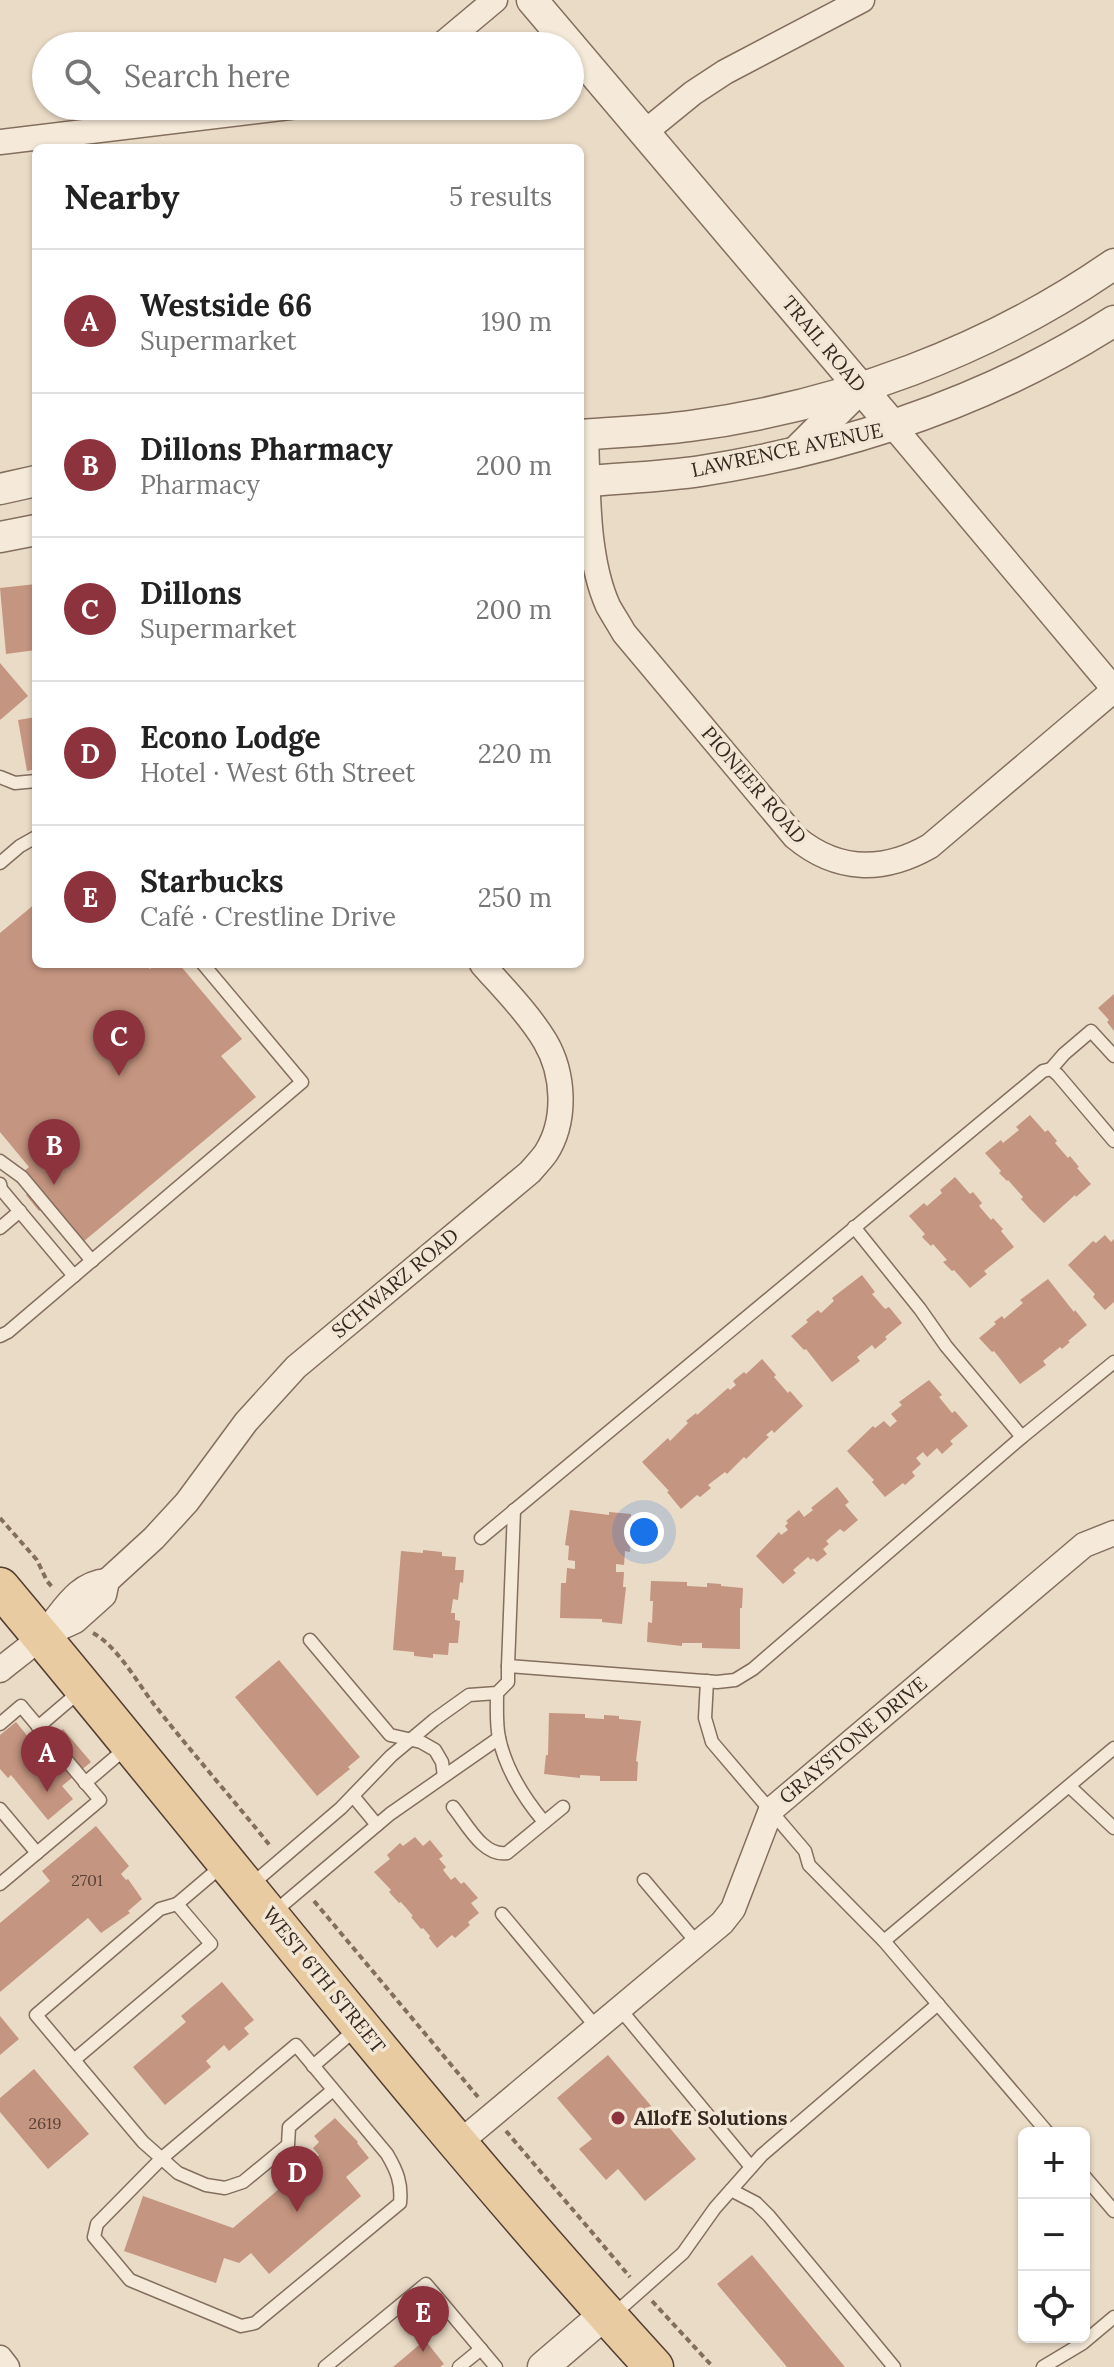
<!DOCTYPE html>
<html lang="en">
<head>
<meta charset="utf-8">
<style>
	:root { --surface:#fff; --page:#f6f6f6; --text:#222; --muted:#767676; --line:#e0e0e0; --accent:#8d333e }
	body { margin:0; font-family:Lora,serif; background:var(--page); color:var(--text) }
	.controls { position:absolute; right:24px; bottom:24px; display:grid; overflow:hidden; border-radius:12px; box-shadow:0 2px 6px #0004 }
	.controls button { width:72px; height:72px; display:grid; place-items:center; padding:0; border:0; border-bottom:2px solid var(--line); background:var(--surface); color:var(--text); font:40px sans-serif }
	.you { position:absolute; left:644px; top:1532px; width:28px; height:28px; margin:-20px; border:6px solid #fff; border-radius:50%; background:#1a73e8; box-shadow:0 0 0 12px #1a73e833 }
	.badge { display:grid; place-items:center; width:52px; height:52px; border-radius:50%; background:var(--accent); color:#fff; font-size:26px; font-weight:700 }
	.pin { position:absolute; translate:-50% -66px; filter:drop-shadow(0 2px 4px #0008) }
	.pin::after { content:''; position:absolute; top:42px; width:28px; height:24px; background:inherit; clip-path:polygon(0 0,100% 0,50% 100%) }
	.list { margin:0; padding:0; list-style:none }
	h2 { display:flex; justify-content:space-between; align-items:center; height:104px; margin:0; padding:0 32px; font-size:34px }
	h2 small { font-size:26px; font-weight:400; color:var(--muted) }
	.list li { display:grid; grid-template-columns:52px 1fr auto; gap:24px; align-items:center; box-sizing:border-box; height:144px; padding:0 32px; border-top:2px solid var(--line) }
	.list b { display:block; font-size:30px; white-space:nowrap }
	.list p { margin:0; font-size:26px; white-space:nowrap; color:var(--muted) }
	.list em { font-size:26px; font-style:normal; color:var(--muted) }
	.icon { flex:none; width:44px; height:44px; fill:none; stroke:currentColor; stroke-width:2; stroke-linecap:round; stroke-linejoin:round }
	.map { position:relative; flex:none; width:1114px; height:2367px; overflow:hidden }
	.search { position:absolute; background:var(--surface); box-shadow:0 2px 6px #0004; left:32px; top:32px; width:552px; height:88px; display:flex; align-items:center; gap:20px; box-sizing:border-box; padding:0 28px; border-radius:44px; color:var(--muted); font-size:30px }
	.panel { position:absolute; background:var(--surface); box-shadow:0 2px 6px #0004; left:32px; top:144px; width:552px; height:824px; border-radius:12px }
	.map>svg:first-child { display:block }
</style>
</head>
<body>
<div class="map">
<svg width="1114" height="2367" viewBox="0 0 1114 2367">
	<rect width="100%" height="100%" fill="#eadbc6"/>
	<g fill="#c49580">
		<path d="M36,584V650L6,654L0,588Z"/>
		<path d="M0,663L28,696L0,720Z"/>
		<path d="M36,717V769L27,771L18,720Z"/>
		<path d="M36,903V964H145L150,969L156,964H179L242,1039L221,1056L256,1097L83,1242L49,1202L39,1211L26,1195L36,1187L23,1172L29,1167L0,1132V933Z"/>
		<path d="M1114,994V1031L1107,1022L1109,1020L1098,1008Z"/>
		<path d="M1030,1115L1045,1132L1048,1130L1057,1141L1055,1143L1068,1158L1070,1156L1079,1167L1077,1168L1091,1184L1076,1197L1075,1195L1044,1223L1029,1208L1021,1199L1023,1197L1008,1180L1007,1181L999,1173L1001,1171L985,1153L1001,1140L1003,1143L1019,1130L1016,1127Z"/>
		<path d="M955,1177L970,1194L973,1192L982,1203L979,1206L991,1220L993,1218L1003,1229L1001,1231L1014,1247L984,1271L987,1274L970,1288L954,1270L952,1271L943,1262L947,1260L933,1244L931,1246L922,1237L925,1234L909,1216L924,1203L927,1206L942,1193L940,1190Z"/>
		<path d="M1105,1235L1111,1242L1114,1239V1302L1105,1310L1093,1297L1095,1294L1068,1265L1093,1241L1096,1243Z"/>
		<path d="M862,1275L875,1292L872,1294L885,1309L889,1307L902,1323L885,1337L887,1339L875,1349L872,1345L857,1357L860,1361L832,1382L806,1349L804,1350L791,1336L808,1322L806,1320L818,1310L821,1313L834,1301L832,1298Z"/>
		<path d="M1048,1279L1074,1312L1075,1310L1087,1325L1068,1341L1070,1342L1062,1349L1060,1347L1043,1361L1046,1365L1020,1384L994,1351L992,1352L979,1338L996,1324L994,1322L1002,1316L1004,1319L1023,1303L1020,1300Z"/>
		<path d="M762,1359L776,1375L774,1377L788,1393L790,1391L803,1406L774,1433L772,1430L766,1435L769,1437L746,1459L744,1457L727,1474L725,1472L708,1485L711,1488L700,1497L697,1495L681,1509L667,1492L669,1491L642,1462L668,1438L670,1441L688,1423L686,1421L696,1413L697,1415L728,1388L730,1390L736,1385L733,1381L744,1372L746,1374Z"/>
		<path d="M929,1380L942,1395L939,1397L952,1413L955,1411L968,1426L950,1441L953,1444L942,1454L937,1448L927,1457L923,1452L916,1458L921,1464L912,1472L915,1476L905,1485L903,1483L885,1497L872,1482L874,1480L847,1451L873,1426L875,1428L884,1421L890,1427L897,1421L891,1414L902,1405L899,1402Z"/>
		<path d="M837,1487L849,1502L845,1505L858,1520L844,1532L840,1529L826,1541L829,1544L823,1549L827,1554L817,1562L813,1558L811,1560L808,1557L793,1570L796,1573L783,1584L756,1556L779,1532L781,1535L788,1530L785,1526L788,1523L786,1521L799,1510L804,1517L813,1510L811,1508Z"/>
		<path d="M570,1510L609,1515V1512L631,1514L630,1552L625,1551L624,1565L616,1564V1572H624L623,1587H626L622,1624L602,1622V1619L560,1618L561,1583H566L567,1568L575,1569V1561L568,1560L569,1546L565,1545Z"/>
		<path d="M423,1550L442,1552V1556L456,1557L455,1570H464L463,1583L460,1582L458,1600L453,1599L451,1613H455V1620L460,1621L458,1643H449L448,1655L433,1654V1658L414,1656V1652L393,1650L401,1551L423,1553Z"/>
		<path d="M651,1581L687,1582V1586L707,1587V1583L721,1584V1586L743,1588L742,1608H740V1649L702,1648V1643H682V1646L647,1642L648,1622L652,1623L653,1601H650Z"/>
		<path d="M279,1660L360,1757L348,1767L350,1769L317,1796L235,1697Z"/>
		<path d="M549,1713L585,1714V1718L604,1719V1715L619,1716V1719L641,1721L636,1761L638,1762L637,1781H600V1776L580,1775V1778L544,1774L546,1755H548Z"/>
		<path d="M16,1722L39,1750L63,1729L91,1762L62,1786L73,1799L48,1820L11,1775L8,1778L0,1769V1735Z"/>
		<path d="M96,1826L129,1866L121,1874L126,1880L128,1879L142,1899L128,1911L130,1913L101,1933L88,1918L0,1992V1923L50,1881L42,1871Z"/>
		<path d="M415,1837L423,1846L430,1840L443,1856L439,1859L446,1867L443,1870L451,1880L455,1877L461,1884L464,1882L478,1898L471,1903L479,1913L468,1922L470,1925L455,1938L452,1935L437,1948L429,1938L430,1936L423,1928L421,1929L411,1917L413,1916L401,1902L399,1903L389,1892L391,1890L374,1872L390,1859L387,1855L400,1843L403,1846Z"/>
		<path d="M222,1982L254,2020L244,2028L249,2034L229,2051L224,2045L206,2061L211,2067L165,2105L133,2067L186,2022L181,2016Z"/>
		<path d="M0,2016L19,2039L0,2055Z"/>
		<path d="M608,2055L696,2159L645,2201L618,2169L606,2180L579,2149L592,2139L557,2098Z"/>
		<path d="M34,2069L89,2134L48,2169L0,2112V2098Z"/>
		<path d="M335,2118L358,2142L357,2143L369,2158L346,2177L361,2196L269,2274L251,2253L239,2263L224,2258L216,2283L124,2251L143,2196L233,2228L319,2155L313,2148L319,2142L314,2136Z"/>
		<path d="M752,2255L845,2367H787L717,2284Z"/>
		<path d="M425,2340L444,2364L440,2367H393Z"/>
	</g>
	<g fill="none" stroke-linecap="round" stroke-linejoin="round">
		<defs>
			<g id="service">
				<path d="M0,777L15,783L36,781"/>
				<path d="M0,863L20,846L36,837"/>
				<path d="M1051,1069L1064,1054L1091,1031L1114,1056"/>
				<path d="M0,1161L22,1177L92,1261"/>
				<path d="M0,1184L1,1189L74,1276"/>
				<path d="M854,1227L920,1309L946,1346L1022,1437"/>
				<path d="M0,1228L20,1211"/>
				<path d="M0,1336L8,1332L302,1082L203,964"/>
				<path d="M514,1510L508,1666L717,1682L735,1680L753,1669L1022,1437L1114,1362"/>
				<path d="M481,1538L1043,1071L1051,1069L1058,1075L1114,1141"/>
				<path d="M310,1640L390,1735L421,1742L435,1750L442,1762L444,1776"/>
				<path d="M707,1681L705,1718L712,1742L805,1851L809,1865L884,1941L1048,2133"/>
				<path d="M497,1693C497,1708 496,1724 499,1738C506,1770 524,1798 544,1822"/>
				<path d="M0,1724L21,1706L100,1800L0,1884"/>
				<path d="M38,1727L79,1692"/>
				<path d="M85,1783L126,1748"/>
				<path d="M1069,1786L1114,1828"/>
				<path d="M353,1796L377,1825"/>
				<path d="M453,1807C467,1824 483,1857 507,1853L563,1807"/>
				<path d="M0,1809L37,1853"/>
				<path d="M223,1865L177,1904L160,1909L36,2015L143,2142L178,2173L206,2185L225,2188L243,2182L288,2145L289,2127L333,2090"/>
				<path d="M644,1880L698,1944"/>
				<path d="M251,1885L341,1808L391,1756L434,1720L469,1695L497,1693L508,1682V1666"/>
				<path d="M273,1913L390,1814L499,1738"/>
				<path d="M502,1914L597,2028"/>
				<path d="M884,1941L1114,1748"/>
				<path d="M620,2009L751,2167"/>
				<path d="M296,2045L387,2154C397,2171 402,2183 400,2203L255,2323L241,2326L130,2280L94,2237L97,2224L162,2158Z"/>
				<path d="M74,2060L211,1944L177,1904"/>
				<path d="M313,2066L356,2029"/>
				<path d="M1084,2176L1114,2211"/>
				<path d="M731,2190L756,2203L769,2216L894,2367"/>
				<path d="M612,2316L683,2253L715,2208L762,2155L938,2004"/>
				<path d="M325,2367L426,2284L496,2367"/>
				<path d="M459,2367L481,2349"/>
				<path d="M1043,2367L1083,2343L1114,2317"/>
			</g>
			<g id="minor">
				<path d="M440,46L495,0"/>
				<path d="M645,132L693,93L725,72L862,0"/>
				<path d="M0,142L298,106"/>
				<path d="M893,426L1114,689"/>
				<path d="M586,434C588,488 586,557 608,606C613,615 619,624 624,633L795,837C837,872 883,873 930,846L1114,690"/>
				<path d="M42,1636L75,1621L104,1595L107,1581L154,1538L187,1502L246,1422L296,1367L530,1172C535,1166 541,1160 546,1153C567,1120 564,1073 545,1041C528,1013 503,988 482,964"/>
				<path d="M0,1670C13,1659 28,1649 40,1637C62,1616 73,1584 107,1581"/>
				<path d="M459,2143L722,1923L733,1909L771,1810L1084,1545L1114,1533"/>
				<path d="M0,2358L7,2367"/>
			</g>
			<g id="tertiary">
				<path d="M532,0L893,426"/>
				<path d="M580,435C616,432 653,431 690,426C840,406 989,351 1114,264"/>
				<path d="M796,452L860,388"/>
				<path d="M580,482C620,478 661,477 701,471C847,448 989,401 1114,321"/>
				<path d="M0,489L36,481"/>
				<path d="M0,537L36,530"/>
				<path d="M543,2367L605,2314"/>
			</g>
			<path id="primary" d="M0,1587C218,1847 425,2117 654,2367"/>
		</defs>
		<use href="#service" stroke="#846e5e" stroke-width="15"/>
		<use href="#minor" stroke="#846e5e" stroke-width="27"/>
		<use href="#tertiary" stroke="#846e5e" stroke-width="33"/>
		<use href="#primary" stroke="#523d31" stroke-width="41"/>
		<g stroke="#846e5e" stroke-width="4" stroke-dasharray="6 4" stroke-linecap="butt">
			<path d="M0,1518L37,1560L47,1581L53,1588"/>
			<path d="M93,1633C117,1646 137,1682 153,1703C191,1752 233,1799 271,1847"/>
			<path d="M314,1901L478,2097"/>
			<path d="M506,2131L630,2277"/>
			<path d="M652,2301L713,2367"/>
		</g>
		<use href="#service" stroke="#f5ead9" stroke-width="12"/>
		<use href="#minor" stroke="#f5ead9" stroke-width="24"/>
		<use href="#tertiary" stroke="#f5ead9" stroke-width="30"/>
		<use href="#primary" stroke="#e9cba2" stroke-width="38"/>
	</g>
	<circle fill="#8d333e" stroke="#f2e6d5" stroke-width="3" cx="618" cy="2118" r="8"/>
	<g text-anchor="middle" stroke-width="7" stroke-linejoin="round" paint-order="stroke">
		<g font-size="16" fill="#594338">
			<text x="87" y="1886">2701</text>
			<text x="45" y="2129">2619</text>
		</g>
		<g font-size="20" fill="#352820" stroke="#f2e6d5">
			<text transform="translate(824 344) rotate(50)" y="7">TRAIL ROAD</text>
			<text transform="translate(787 450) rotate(-12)" y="7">LAWRENCE AVENUE</text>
			<text transform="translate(754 785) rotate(49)" y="7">PIONEER ROAD</text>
			<text transform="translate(395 1283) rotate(-40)" y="7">SCHWARZ ROAD</text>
			<text transform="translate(853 1740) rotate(-40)" y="7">GRAYSTONE DRIVE</text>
			<text transform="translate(324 1980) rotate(51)" y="7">WEST 6TH STREET</text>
		</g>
		<g font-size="20" font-weight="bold" fill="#352820" stroke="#f2e6d5" text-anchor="start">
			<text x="634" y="2125">AllofE Solutions</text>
		</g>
	</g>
</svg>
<div class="controls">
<button>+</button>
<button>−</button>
<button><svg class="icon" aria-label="locate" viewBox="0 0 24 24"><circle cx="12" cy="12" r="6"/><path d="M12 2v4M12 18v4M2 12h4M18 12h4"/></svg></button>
</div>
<div class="you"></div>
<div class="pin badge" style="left:47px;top:1792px">A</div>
<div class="pin badge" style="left:54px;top:1185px">B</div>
<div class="pin badge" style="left:119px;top:1076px">C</div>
<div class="pin badge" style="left:297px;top:2212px">D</div>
<div class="pin badge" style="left:423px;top:2352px">E</div>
<div class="search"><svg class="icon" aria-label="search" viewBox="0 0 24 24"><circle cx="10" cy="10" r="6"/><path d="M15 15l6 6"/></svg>Search here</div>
<section class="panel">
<h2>Nearby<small>5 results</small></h2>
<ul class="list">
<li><span class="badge">A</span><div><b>Westside 66</b><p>Supermarket</p></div><em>190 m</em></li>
<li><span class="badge">B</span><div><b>Dillons Pharmacy</b><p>Pharmacy</p></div><em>200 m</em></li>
<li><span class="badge">C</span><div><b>Dillons</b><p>Supermarket</p></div><em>200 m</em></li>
<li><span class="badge">D</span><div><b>Econo Lodge</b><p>Hotel · West 6th Street</p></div><em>220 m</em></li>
<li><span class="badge">E</span><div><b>Starbucks</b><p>Café · Crestline Drive</p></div><em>250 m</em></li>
</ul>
</section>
</div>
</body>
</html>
